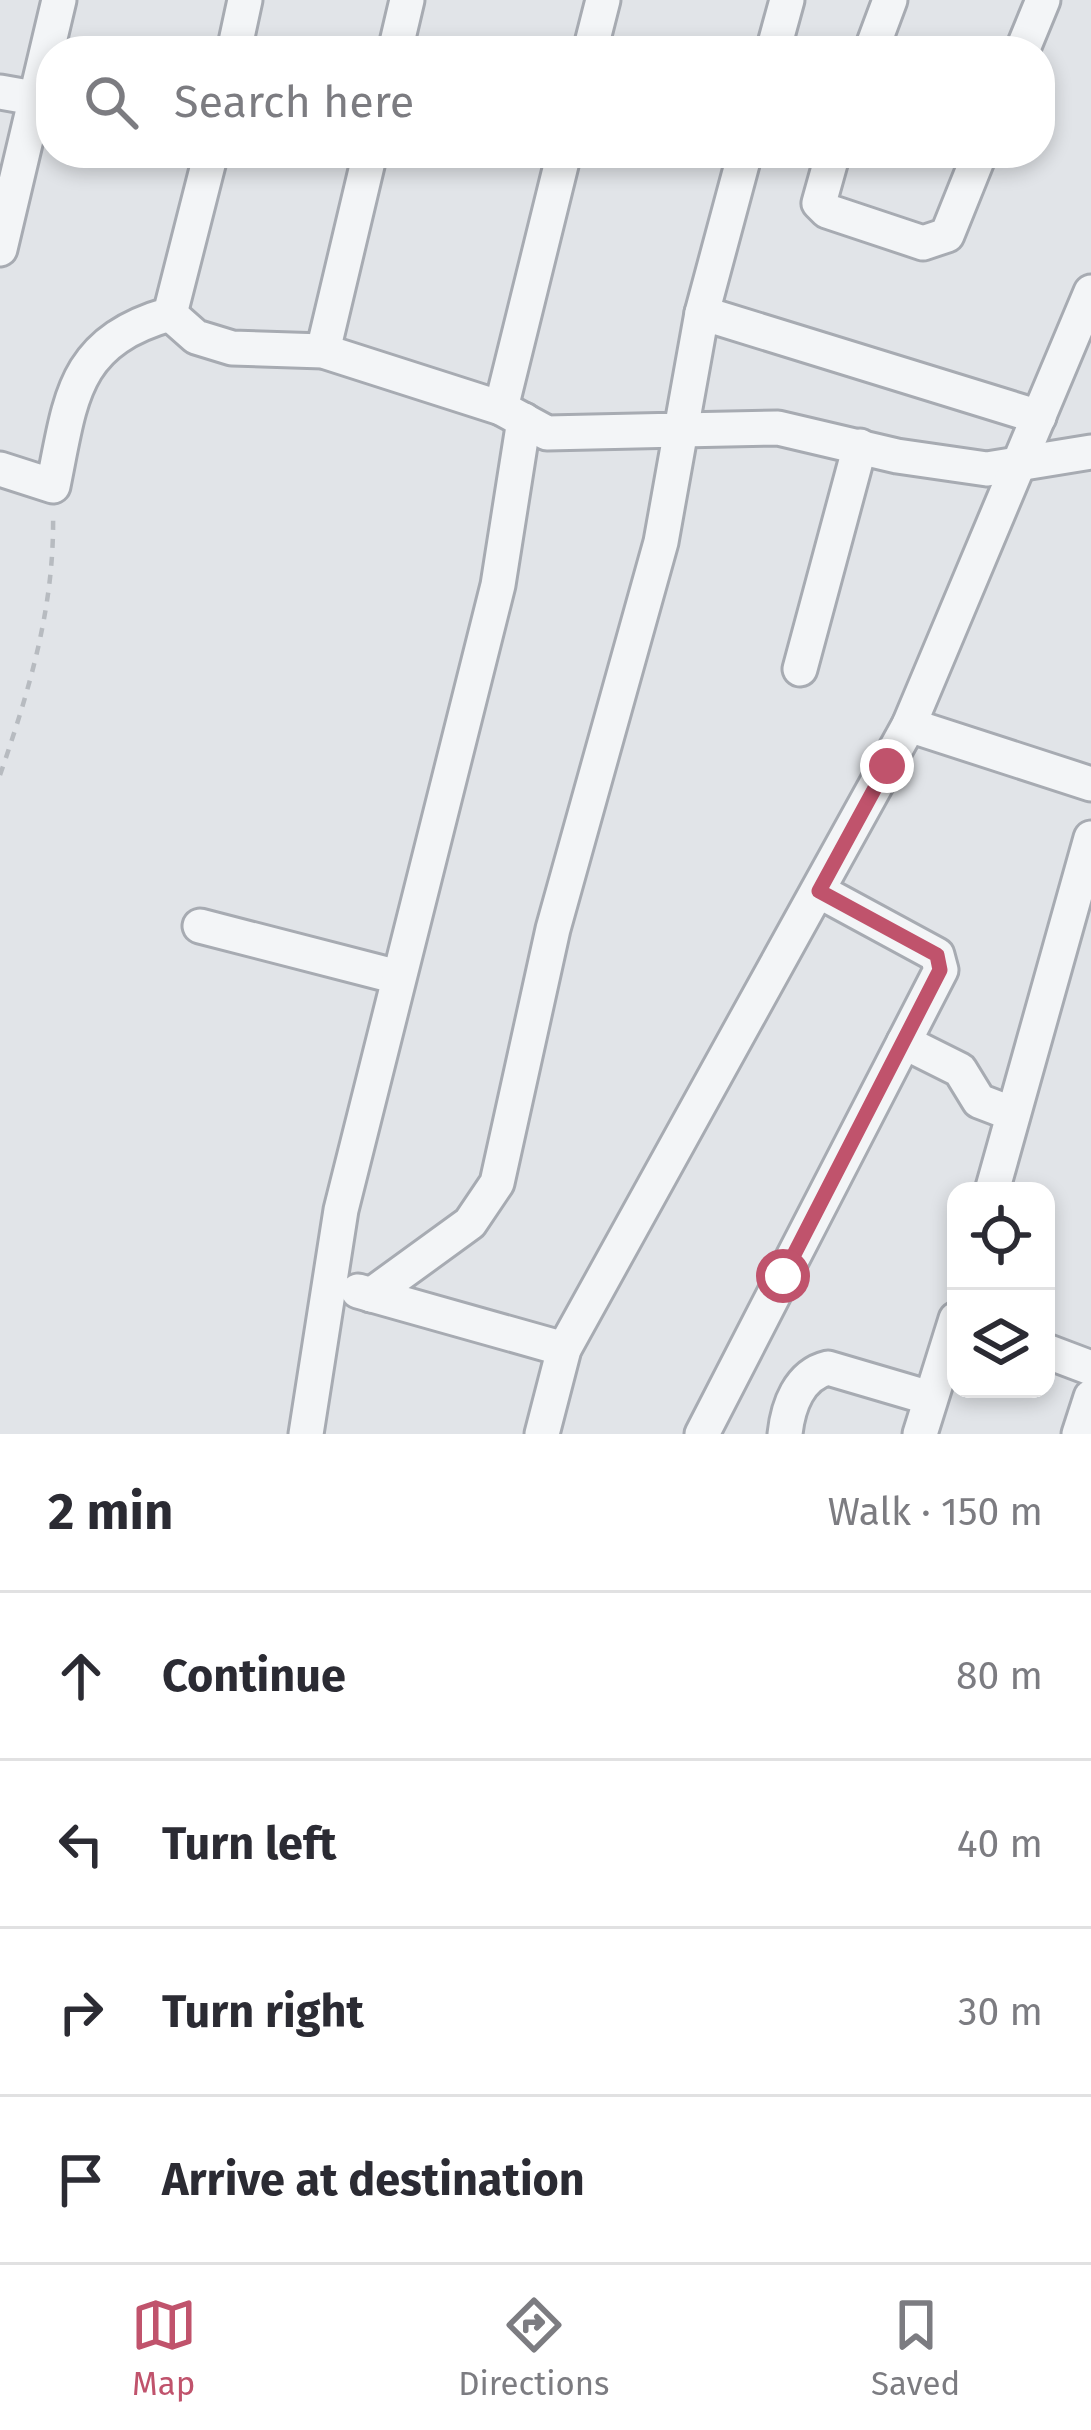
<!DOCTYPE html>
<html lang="en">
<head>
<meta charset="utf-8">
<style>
	:root { --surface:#fff; --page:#f2f2f3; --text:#2b2b33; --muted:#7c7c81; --line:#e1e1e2; --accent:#c0536c }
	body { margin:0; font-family:"Fira Sans",sans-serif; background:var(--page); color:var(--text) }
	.controls { position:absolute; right:36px; bottom:36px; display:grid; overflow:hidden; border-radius:24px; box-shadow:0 6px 18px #0003 }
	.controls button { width:108px; height:108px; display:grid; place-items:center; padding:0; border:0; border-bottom:3px solid var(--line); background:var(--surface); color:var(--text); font:60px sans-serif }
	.stop { position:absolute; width:36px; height:36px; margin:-27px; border:9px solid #c0536c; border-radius:50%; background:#fff }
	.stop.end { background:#c0536c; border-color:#fff; box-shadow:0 3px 12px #0008 }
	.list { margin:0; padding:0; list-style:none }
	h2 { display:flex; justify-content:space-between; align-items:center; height:156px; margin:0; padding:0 48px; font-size:51px }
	h2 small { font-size:39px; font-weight:400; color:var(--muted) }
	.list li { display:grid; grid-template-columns:78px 1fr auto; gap:36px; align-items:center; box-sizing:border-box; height:168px; padding:0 48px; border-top:3px solid var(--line) }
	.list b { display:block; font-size:45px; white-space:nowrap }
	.list em { font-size:39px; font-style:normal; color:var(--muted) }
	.icon { flex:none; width:66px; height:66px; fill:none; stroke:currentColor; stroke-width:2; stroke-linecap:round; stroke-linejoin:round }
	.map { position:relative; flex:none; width:1091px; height:1434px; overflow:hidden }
	.search { position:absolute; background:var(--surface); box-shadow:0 6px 18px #0003; left:36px; right:36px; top:36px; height:132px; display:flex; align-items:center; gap:30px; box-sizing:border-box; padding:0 42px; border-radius:48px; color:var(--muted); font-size:45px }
	.sheet { height:828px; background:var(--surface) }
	nav { display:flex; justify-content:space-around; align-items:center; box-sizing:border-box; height:168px; border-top:3px solid var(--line); background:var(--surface); font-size:33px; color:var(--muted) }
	nav a { display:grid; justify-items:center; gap:6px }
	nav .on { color:var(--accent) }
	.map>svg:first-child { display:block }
</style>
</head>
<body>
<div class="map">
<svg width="1091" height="1434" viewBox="0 0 1091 1434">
	<rect width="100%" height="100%" fill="#e1e4e8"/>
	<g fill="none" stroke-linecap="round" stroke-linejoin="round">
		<defs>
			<g id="minor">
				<path d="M234,51L245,0"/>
				<path d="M395,51L407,0"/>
				<path d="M590,51L603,0"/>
				<path d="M773,51L787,0"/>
				<path d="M871,51L890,0"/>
				<path d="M1022,51L1043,0"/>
				<path d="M0,92L51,101"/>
				<path d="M833,153L819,203L827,211L923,243L947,235L980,153"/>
				<path d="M0,249L59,0"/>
				<path d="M702,313L1039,417"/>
				<path d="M170,314L196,337L232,348L323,351L501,408L547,433L681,430L702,313L745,153"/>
				<path d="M323,351L370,153"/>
				<path d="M501,408L564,153"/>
				<path d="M0,469L53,486C71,398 72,342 170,314L211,153"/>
				<path d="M800,669L860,446"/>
				<path d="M909,725L1091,784"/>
				<path d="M200,926L398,977"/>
				<path d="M904,1042L960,1070L979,1101L1013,1114"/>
				<path d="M992,1191L1091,838"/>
				<path d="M358,1291L564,1349"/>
				<path d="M371,1295L470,1223L497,1183L553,929L661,542L681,430L778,428L897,456L987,469L1091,452"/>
				<path d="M1046,1351L1091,1368"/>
				<path d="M306,1434L341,1210L498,585L524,420"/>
				<path d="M542,1434L564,1349L909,725L1091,292"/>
				<path d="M702,1434L941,970L937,955L819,891"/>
				<path d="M785,1434C788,1406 799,1375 828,1368L930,1398"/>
				<path d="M920,1434L956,1319"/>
				<path d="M1079,1434L1091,1397"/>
			</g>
		</defs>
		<use href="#minor" stroke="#a7abb2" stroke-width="39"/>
		<path stroke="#b7bbc0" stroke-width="4.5" stroke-dasharray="9 9" stroke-linecap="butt" d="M0,775C30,688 55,605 53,512"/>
		<use href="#minor" stroke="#f3f5f7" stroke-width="33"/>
	</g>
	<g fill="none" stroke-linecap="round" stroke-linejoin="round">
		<path stroke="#c0536c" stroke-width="15" d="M783,1276L940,970L937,955L819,891L887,766"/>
	</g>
</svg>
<div class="controls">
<button><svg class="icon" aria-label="locate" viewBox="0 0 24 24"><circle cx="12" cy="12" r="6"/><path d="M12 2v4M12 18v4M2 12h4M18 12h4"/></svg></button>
<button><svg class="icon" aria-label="layers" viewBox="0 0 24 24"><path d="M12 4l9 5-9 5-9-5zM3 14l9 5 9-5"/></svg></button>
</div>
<div class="stop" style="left:783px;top:1276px"></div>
<div class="stop end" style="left:887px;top:766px"></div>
<div class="search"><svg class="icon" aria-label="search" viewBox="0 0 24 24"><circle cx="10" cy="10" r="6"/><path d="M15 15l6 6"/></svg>Search here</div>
</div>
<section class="sheet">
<h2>2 min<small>Walk · 150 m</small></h2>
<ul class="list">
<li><svg class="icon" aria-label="ahead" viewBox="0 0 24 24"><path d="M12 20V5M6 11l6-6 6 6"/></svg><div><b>Continue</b></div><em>80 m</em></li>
<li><svg class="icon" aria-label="left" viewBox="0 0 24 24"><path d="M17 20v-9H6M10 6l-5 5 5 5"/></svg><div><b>Turn left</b></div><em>40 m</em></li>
<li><svg class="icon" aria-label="right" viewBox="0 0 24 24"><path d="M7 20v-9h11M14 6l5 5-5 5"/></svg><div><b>Turn right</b></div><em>30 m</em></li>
<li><svg class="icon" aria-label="arrive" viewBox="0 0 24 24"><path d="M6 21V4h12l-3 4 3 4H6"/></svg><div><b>Arrive at destination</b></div></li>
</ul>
</section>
<nav>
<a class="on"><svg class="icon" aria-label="map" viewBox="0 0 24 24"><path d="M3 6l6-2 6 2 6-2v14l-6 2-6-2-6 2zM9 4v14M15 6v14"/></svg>Map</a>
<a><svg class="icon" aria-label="directions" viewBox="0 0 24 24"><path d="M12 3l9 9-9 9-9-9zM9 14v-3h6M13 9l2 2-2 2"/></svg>Directions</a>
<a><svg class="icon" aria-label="saved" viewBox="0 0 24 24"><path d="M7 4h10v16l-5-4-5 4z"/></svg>Saved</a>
</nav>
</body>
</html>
